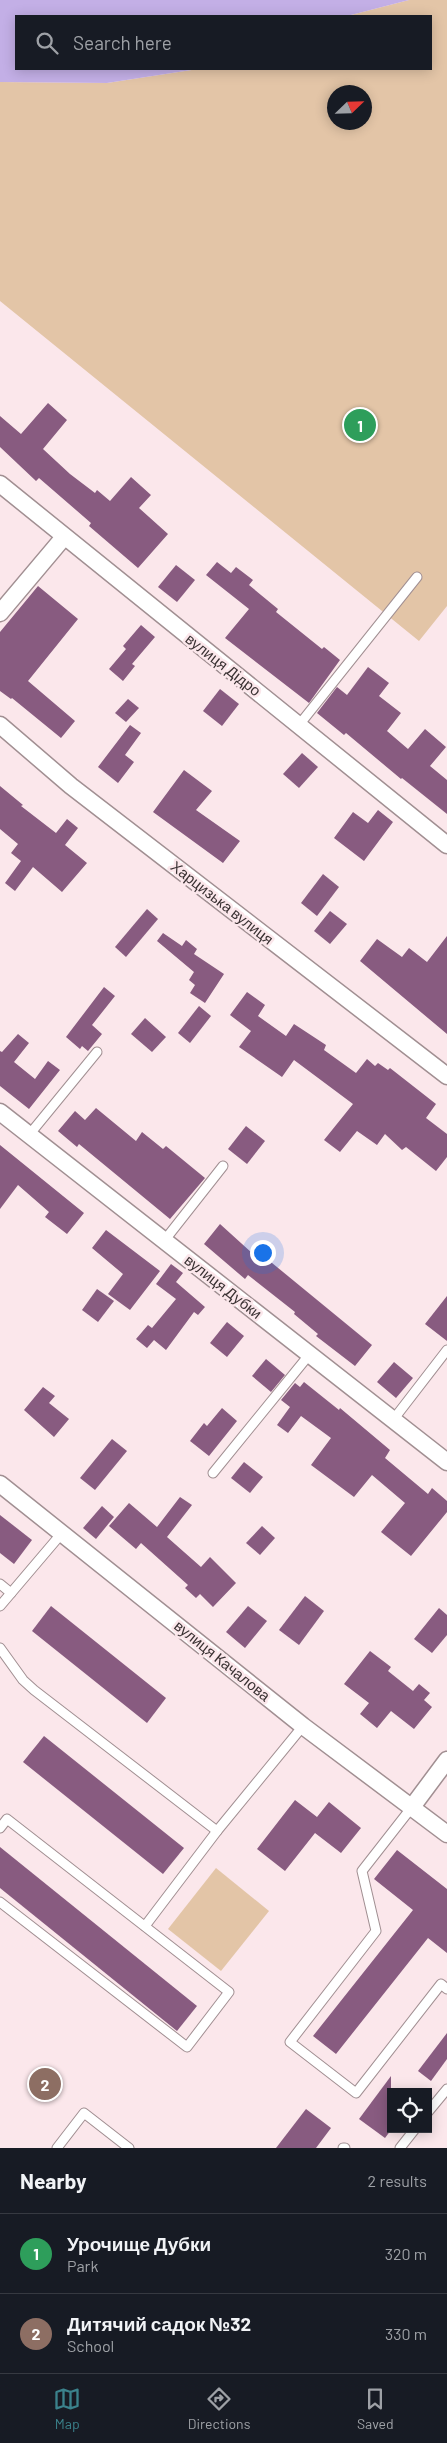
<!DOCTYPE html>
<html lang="en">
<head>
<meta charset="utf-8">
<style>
	:root { --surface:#171b24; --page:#242831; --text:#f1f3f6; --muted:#9ea1a6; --line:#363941; --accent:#3b828c }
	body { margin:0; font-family:Barlow,sans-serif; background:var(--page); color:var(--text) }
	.controls { position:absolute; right:15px; bottom:15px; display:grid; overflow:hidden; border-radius:0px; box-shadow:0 2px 12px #0003 }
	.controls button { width:45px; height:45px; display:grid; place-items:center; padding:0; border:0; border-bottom:1px solid var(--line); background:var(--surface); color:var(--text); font:25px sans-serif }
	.compass { position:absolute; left:327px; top:85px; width:45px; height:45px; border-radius:50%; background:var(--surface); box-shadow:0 2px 12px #0003; rotate:67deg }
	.you { position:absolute; left:262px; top:1252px; width:18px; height:18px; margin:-12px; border:4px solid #fff; border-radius:50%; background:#1a73e8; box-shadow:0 0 0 8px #1a73e833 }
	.badge { display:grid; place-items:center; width:32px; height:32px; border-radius:50%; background:var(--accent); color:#fff; font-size:16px; font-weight:700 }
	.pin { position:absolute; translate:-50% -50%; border:2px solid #fff; box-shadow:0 1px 5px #0006 }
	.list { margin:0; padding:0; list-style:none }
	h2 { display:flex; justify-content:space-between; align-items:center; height:65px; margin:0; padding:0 20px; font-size:21px }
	h2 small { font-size:16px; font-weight:400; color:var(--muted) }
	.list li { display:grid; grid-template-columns:32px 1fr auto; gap:15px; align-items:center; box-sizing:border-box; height:80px; padding:0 20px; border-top:1px solid var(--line) }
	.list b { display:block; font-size:19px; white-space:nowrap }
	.list p { margin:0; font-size:16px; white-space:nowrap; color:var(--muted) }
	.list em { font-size:16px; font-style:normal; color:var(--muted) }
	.icon { flex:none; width:28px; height:28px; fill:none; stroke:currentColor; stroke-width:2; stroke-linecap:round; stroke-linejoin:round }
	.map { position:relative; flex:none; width:447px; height:2148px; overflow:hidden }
	.search { position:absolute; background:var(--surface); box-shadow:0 2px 12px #0003; left:15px; right:15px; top:15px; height:55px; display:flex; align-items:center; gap:12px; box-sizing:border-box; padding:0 18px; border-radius:0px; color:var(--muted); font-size:19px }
	.sheet { height:225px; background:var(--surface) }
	nav { display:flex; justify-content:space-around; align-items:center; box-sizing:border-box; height:70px; border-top:1px solid var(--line); background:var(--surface); font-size:14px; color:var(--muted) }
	nav a { display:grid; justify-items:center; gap:2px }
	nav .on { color:var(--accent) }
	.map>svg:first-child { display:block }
</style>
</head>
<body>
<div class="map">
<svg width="447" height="2148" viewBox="0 0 447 2148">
	<rect width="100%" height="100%" fill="#fbe7eb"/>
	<g fill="#e3c5a7" fill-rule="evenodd">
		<path d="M409,0H447V606L419,641L0,301V82L107,83L198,69H431V16H347ZM334,92H364V122H334Z"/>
		<path d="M216,1868L269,1911L221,1971L168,1929Z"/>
	</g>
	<path fill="#c3afe6" d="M0,0H409L347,16H16V69H198L107,83L0,82Z"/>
	<g fill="#885b80">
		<path d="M48,403L67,420L43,449L70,474L95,493L97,490L110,501L131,477L151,495L139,508L168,534L138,568L89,526L91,523L39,478L36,481L0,447V416L21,434Z"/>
		<path d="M217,562L231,573L236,567L253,580L249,585L278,609L276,612L322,649L324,647L340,660L309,703L225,638L249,609L206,575Z"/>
		<path d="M176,565L195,580L177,602L158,587Z"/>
		<path d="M38,586L78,619L28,681L75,721L61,738L12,698L11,699L0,691V632Z"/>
		<path d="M141,625L155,637L132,664L135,666L123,681L109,669L126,649L123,646Z"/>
		<path d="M368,667L389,683L379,696L401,713L387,731L408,749L425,729L446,747L430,766L447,780V814L402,778L401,779L346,733L344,735L317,713L337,687L347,695Z"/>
		<path d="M220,689L239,704L222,726L203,711Z"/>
		<path d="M128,699L139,708L126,722L115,713Z"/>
		<path d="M130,725L141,733L125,755L134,762L118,783L98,767Z"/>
		<path d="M302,753L318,767L299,788L283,774Z"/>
		<path d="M184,770L212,791L196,810L240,841L223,863L153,812Z"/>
		<path d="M0,786L23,805L21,806L56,833L67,819L78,828L65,845L87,863L62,892L33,867L15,891L5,883L21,861L11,853L18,844L0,829Z"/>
		<path d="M378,810L393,822L364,861L334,838L353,812L368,823Z"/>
		<path d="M323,874L339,887L317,916L301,903Z"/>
		<path d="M147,909L158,919L126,957L115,947Z"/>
		<path d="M330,911L347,924L330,944L314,931Z"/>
		<path d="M163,933L182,946L186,940L197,949L194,954L224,974L205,1003L190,993L195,985L189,980L194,972L157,941Z"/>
		<path d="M447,936V1034L360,961L377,939L402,957L409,948L427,962Z"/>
		<path d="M104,987L115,996L92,1025L102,1034L88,1051L82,1046L80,1049L66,1037Z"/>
		<path d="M247,992L265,1005L258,1016L286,1036L294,1024L326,1045L324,1050L356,1073L367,1059L375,1066L378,1063L388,1070L390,1068L436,1104L426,1118L447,1134V1157L436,1171L406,1147L402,1150L385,1134L377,1145L357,1131L340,1152L324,1140L353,1104L294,1060L282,1077L239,1047L251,1031L230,1015Z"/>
		<path d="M199,1006L211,1016L190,1043L178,1033Z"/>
		<path d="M145,1018L166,1037L152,1052L131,1034Z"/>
		<path d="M18,1034L29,1043L14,1062L35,1079L48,1061L60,1070L29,1109L0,1086V1051L2,1052Z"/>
		<path d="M96,1108L136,1141L142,1132L163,1149L166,1146L205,1178L170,1219L79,1144L77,1147L58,1131L75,1111L85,1120Z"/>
		<path d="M246,1126L265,1141L247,1164L228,1149Z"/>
		<path d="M0,1145L84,1213L67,1234L45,1217L49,1212L18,1185L0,1209Z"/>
		<path d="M220,1224L252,1253L255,1249L372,1345L355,1366L316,1336L318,1334L294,1314L295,1312L248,1275L245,1279L204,1244Z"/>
		<path d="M106,1230L160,1271L130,1310L108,1294L123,1274L92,1248Z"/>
		<path d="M171,1264L183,1273L176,1282L205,1307L198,1315L194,1312L166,1350L154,1340L147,1348L136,1339L148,1325L152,1328L176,1299L156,1284Z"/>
		<path d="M97,1289L114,1301L98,1322L82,1310Z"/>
		<path d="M447,1296V1341L425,1324Z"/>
		<path d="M227,1322L244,1336L227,1357L210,1343Z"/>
		<path d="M266,1359L285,1375L271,1392L252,1376Z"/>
		<path d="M394,1362L413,1378L396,1398L377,1382Z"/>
		<path d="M304,1382L339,1410L340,1408L390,1450L385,1458L428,1494L432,1488L447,1501V1512L411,1556L381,1532L405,1503L372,1475L354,1497L311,1465L331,1438L301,1416L288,1433L277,1425L290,1407L281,1400L295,1383L300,1387Z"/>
		<path d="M43,1387L55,1396L49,1403L69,1419L54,1437L24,1410Z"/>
		<path d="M222,1408L237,1421L209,1456L190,1441L204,1423L207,1426Z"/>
		<path d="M112,1439L127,1451L95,1490L80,1478Z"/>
		<path d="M244,1462L263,1477L250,1493L231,1478Z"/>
		<path d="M180,1497L192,1505L167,1537L201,1567L210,1557L236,1583L213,1607L200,1594L196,1598L185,1588L188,1585L141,1543L136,1549L109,1526L129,1503L157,1527Z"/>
		<path d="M102,1506L114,1517L96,1539L83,1528Z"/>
		<path d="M0,1515L32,1540L14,1564L0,1553Z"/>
		<path d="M262,1526L275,1538L260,1555L246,1543Z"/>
		<path d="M305,1596L324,1611L299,1645L279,1630Z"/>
		<path d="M51,1606L166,1698L147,1723L32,1631Z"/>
		<path d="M248,1606L267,1621L245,1648L226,1632Z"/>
		<path d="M439,1608L447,1615V1635L432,1653L414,1639Z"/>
		<path d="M370,1651L391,1667L388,1671L413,1691L419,1684L430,1693L424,1700L432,1707L414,1729L391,1711L377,1728L360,1714L369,1703L344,1684Z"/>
		<path d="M44,1736L184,1848L163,1874L23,1762Z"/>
		<path d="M295,1800L317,1817L329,1802L361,1828L341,1853L315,1833L285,1871L257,1849Z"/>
		<path d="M0,1847L197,2006L177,2031L0,1888Z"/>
		<path d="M397,1850L447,1889V1953L428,1938L336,2054L313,2036L413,1910L374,1879Z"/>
		<path d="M447,2033V2059L431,2081L418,2071Z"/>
		<path d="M391,2076V2130L385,2138L359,2119Z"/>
		<path d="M306,2109L331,2128L316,2148H276Z"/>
	</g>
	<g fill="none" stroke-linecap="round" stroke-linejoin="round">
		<defs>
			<g id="lane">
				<path d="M299,725L417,577"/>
				<path d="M29,1135L97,1052"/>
				<path d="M164,1241L223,1166"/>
				<path d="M393,1420L447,1350"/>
				<path d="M213,1473L309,1355"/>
				<path d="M0,1584L11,1593"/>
				<path d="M0,1606L62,1533"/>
				<path d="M0,1648L23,1680L34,1690L217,1831L303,1726"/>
				<path d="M412,1807L362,1871L376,1931L290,2042L356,2093L441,1984L447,1989"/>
				<path d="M0,1828L7,1819L229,1992L187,2047L0,1902"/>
				<path d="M145,1926L217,1831"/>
				<path d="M428,2112L447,2089"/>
				<path d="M57,2148L84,2113L129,2148"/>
				<path d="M343,2148H345"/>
				<path d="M400,2148L415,2129"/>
			</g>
			<g id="street">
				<path d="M0,484L447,845"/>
				<path d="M0,613L64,537"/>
				<path d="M0,725L71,786L447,1076"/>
				<path d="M0,1112L447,1462"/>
				<path d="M0,1484L303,1726L447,1834"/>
				<path d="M412,1807L447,1760"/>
			</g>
		</defs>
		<use href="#lane" stroke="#a18f92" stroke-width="11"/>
		<use href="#street" stroke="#a18f92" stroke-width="19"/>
		<use href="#lane" stroke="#fff" stroke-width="9"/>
		<use href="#street" stroke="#fff" stroke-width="16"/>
	</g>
	<g text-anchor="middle" stroke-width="5" stroke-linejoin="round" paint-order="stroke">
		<g font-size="15" fill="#393132" stroke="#fbe7eb">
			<text transform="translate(223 665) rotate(38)" y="5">вулиця Дідро</text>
			<text transform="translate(222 903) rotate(38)" y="5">Харцизька вулиця</text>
			<text transform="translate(223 1287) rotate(38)" y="5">вулиця Дубки</text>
			<text transform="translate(222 1661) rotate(39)" y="5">вулиця Качалова</text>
		</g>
	</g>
</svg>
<div class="controls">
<button><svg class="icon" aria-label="locate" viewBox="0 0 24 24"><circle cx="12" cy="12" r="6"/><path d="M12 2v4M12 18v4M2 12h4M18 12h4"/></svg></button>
</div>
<svg class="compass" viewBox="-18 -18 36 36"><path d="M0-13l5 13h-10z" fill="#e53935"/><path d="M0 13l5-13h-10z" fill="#9ea1a6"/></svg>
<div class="you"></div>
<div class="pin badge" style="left:360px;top:425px;background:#2e9e5b">1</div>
<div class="pin badge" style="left:45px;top:2084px;background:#8d6e63">2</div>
<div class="search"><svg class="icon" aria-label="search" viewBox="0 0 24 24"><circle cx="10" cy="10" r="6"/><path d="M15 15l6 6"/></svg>Search here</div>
</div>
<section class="sheet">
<h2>Nearby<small>2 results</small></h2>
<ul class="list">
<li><span class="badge" style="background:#2e9e5b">1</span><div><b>Урочище Дубки</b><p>Park</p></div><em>320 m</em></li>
<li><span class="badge" style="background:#8d6e63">2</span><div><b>Дитячий садок №32</b><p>School</p></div><em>330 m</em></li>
</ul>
</section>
<nav>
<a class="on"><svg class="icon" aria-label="map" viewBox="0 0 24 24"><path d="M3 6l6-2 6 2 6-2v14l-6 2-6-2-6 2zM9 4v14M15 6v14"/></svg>Map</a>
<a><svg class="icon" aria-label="directions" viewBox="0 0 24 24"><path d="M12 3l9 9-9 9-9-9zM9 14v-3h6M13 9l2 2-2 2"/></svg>Directions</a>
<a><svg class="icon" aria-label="saved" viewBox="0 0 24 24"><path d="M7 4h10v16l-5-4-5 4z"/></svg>Saved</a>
</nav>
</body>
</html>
